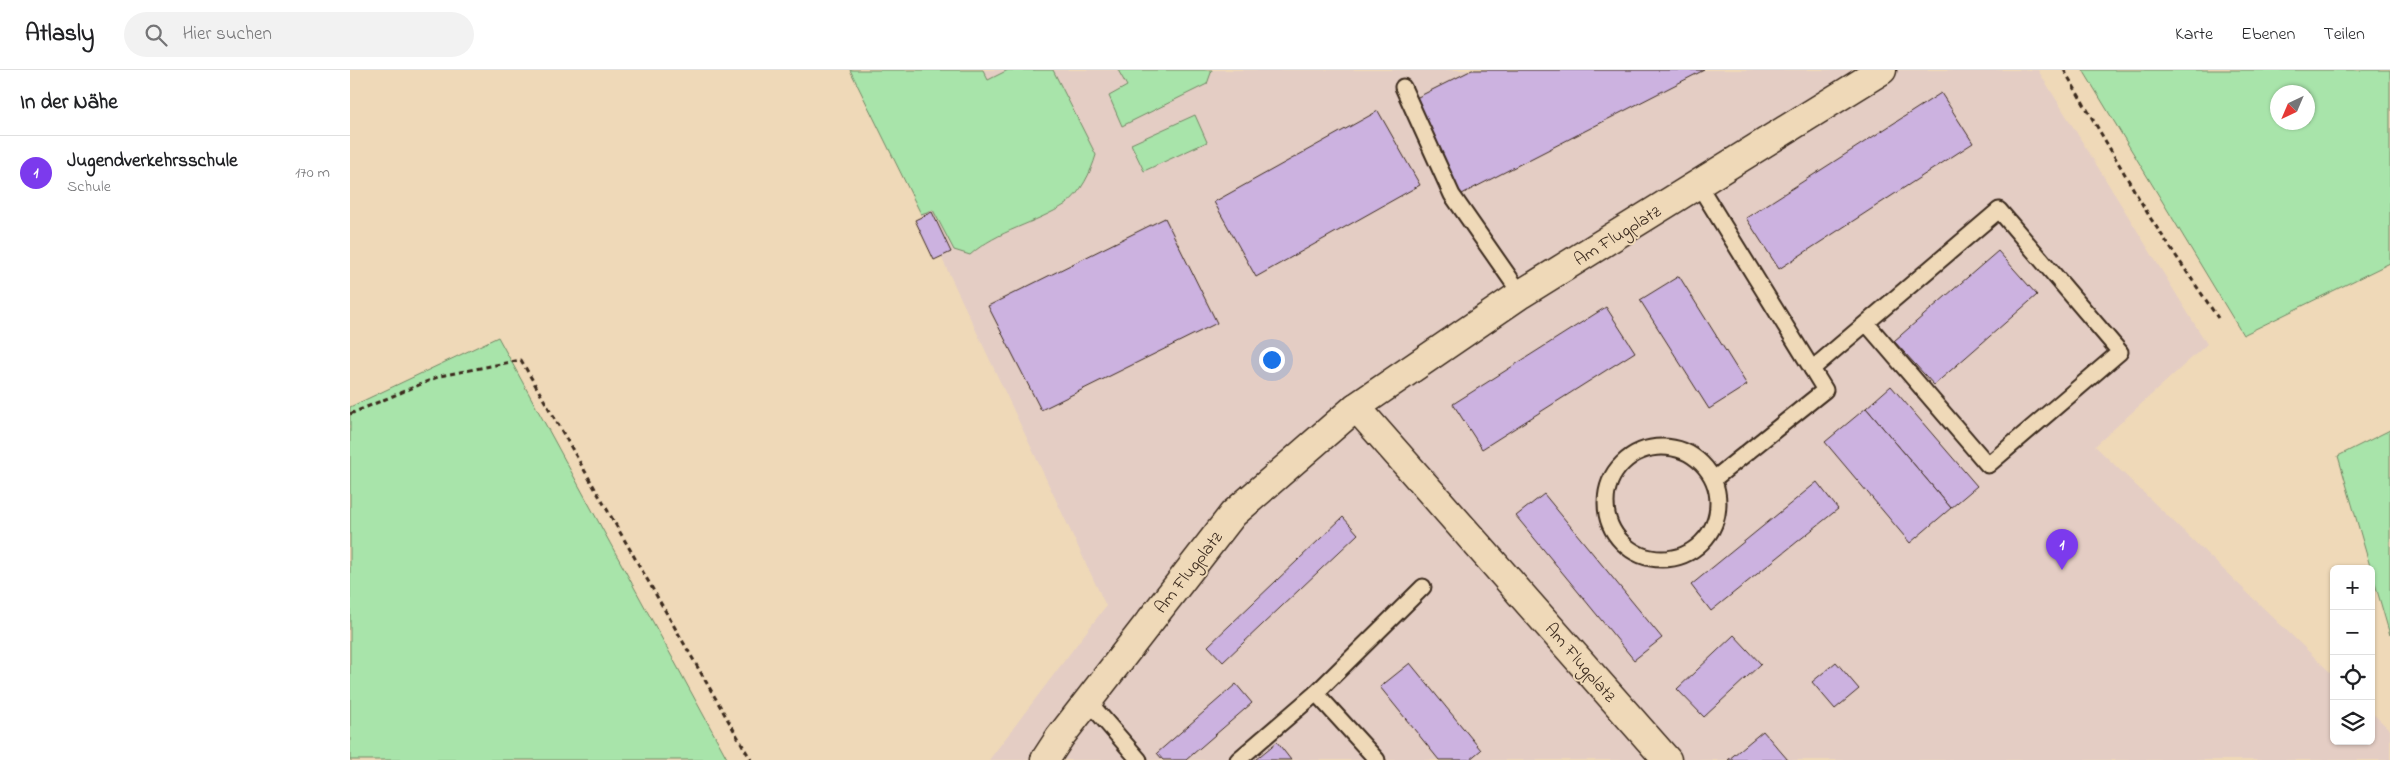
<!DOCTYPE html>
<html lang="de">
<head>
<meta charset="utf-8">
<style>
	:root { --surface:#fff; --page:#f2f2f2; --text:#202124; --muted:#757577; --line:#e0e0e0; --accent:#7c3aed }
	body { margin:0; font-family:"Indie Flower",sans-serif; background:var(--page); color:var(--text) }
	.controls { position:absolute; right:15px; bottom:15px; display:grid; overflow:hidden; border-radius:8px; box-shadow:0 1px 4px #0004 }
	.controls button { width:45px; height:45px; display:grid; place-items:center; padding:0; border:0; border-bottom:1px solid var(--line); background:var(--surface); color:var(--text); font:25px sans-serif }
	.compass { position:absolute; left:1920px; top:15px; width:45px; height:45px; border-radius:50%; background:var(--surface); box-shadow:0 1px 4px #0004; rotate:224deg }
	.you { position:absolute; left:921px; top:289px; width:18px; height:18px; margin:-12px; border:4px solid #fff; border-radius:50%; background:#1a73e8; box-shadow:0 0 0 8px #1a73e833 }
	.badge { display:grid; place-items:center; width:32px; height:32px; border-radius:50%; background:var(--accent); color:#fff; font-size:16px; font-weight:700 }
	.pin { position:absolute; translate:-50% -41px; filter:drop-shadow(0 1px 2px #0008) }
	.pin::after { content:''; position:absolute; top:26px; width:18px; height:15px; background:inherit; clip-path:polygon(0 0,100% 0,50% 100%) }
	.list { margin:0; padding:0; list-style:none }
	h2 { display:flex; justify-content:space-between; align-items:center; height:65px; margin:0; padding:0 20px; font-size:21px }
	h2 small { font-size:16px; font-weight:400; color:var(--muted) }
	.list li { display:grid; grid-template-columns:32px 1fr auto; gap:15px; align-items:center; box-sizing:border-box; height:75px; padding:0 20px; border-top:1px solid var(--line) }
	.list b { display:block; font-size:19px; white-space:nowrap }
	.list p { margin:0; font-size:16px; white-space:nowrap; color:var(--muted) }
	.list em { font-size:16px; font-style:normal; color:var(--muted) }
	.icon { flex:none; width:28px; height:28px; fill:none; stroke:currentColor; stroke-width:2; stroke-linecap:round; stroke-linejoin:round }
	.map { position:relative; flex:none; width:2040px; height:690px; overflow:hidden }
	header { display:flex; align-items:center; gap:30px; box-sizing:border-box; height:70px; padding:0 25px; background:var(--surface); border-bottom:1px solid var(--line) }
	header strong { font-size:24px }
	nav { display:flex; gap:28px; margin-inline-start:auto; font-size:18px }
	.search { width:350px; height:45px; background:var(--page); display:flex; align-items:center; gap:12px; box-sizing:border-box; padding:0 18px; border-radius:28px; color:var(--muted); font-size:19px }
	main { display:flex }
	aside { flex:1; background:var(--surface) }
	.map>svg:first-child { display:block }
</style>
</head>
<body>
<header>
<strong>Atlasly</strong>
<div class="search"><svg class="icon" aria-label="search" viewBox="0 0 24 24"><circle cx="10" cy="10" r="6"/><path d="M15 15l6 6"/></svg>Hier suchen</div>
<nav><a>Karte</a><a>Ebenen</a><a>Teilen</a></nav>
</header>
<main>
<aside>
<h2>In der Nähe<small></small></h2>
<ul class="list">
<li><span class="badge">1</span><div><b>Jugendverkehrsschule</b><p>Schule</p></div><em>170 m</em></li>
</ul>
</aside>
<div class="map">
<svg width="2040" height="690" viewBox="0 0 2040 690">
	<rect width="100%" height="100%" fill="#efd9b8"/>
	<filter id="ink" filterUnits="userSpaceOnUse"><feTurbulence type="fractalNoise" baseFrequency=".02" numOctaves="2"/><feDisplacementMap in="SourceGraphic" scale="10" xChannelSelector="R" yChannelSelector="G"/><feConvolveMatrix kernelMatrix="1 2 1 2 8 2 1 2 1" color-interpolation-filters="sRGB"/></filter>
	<g filter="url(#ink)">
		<path fill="#e4cdc4" d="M500,0H1688L1857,274L1745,376L1984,606V671H2021V642L2040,660V690H639L756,536L571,144Z"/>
		<g fill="#a8e4aa" stroke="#728764" fill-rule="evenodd">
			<path d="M500,0H633L638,10L658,0H703L746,85C741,102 731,123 716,134C685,154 648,160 620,185L604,180L583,140L571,144Z"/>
			<path d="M768,0H862L857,14L772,56L759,26L777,16Z"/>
			<path d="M1733,0H2040V193L1893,265ZM1928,22H1958V52H1928Z"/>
			<path d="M845,45L857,72L794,101L781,74Z"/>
			<path d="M148,267L378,690H0V337Z"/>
			<path d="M2040,360V565L1988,386Z"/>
		</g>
		<g fill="#ccb2e0" stroke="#3b2a1e">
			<path d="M1122,0H1354L1108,126L1060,31Z"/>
			<path d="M1591,23L1623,73L1429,199L1396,148Z"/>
			<path d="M1028,41L1070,115L906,207L864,132Z"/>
			<path d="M582,142L601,182L584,190L565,150Z"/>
			<path d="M815,148L867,253L691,340L638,236Z"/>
			<path d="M1648,181L1687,225L1584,315L1544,271Z"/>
			<path d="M1329,206L1397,315L1359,339L1290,230Z"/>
			<path d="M1256,237L1285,282L1132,379L1103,334Z"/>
			<path d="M1541,316L1627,416L1601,438L1516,338Z"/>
			<path d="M1516,338L1601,438L1560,473L1475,372Z"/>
			<path d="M1467,412L1488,439L1361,541L1341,515Z"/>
			<path d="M1194,424L1312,568L1284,590L1166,446Z"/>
			<path d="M993,447L1008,464L873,592L858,576Z"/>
			<path d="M1384,565L1411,594L1354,647L1327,619Z"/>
			<path d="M1486,592L1509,619L1485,639L1462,612Z"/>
			<path d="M1060,593L1131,680L1119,690H1089L1030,617Z"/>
			<path d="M886,614L902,633L836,690H813L807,683Z"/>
			<path d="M1413,661L1438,690H1378Z"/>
			<path d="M927,672L941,690H905Z"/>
		</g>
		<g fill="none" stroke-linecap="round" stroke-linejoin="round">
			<defs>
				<g id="lane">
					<path d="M1053,17L1102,125L1171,224"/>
					<path d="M1348,114L1475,320L1364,409"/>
					<path d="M1462,299L1649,140L1770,282L1638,395L1517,254"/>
					<circle cx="1312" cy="433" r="56"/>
					<path d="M966,623L1073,517"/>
					<path d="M738,631L789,690"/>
					<path d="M888,690L966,623L1027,690"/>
				</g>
				<g id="street">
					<path d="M1006,337L1317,690"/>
					<path d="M695,690L710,667L883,444L1006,337L1171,224L1532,0"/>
				</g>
			</defs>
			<use href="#lane" stroke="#3b2a1e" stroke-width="19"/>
			<use href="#street" stroke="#3b2a1e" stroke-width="31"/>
			<g stroke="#3b2a1e" stroke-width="3" stroke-dasharray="5 4" stroke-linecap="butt">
				<path d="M1714,0L1801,149L1868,248"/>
				<path d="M0,344L90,306L171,290L401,690"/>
			</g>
			<use href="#lane" stroke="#efd9b8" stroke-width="15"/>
			<use href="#street" stroke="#efd9b8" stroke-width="28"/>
		</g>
	</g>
	<g text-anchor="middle" stroke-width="4" stroke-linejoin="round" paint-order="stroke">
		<g font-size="18" fill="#3b2a1e" stroke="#efd9b8">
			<text transform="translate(1267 165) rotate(-32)" y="6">Am Flugplatz</text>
			<text transform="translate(838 502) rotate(-52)" y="6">Am Flugplatz</text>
			<text transform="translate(1231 592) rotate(49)" y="6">Am Flugplatz</text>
		</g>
	</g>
</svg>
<div class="controls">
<button>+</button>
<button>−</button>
<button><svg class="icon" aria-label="locate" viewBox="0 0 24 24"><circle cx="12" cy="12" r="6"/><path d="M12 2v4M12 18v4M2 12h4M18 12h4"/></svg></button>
<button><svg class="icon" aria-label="layers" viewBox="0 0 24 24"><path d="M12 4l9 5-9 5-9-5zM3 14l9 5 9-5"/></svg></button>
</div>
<svg class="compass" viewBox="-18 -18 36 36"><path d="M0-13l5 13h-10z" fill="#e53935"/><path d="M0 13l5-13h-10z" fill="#757577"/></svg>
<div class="you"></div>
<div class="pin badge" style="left:1712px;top:500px">1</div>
</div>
</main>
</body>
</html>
